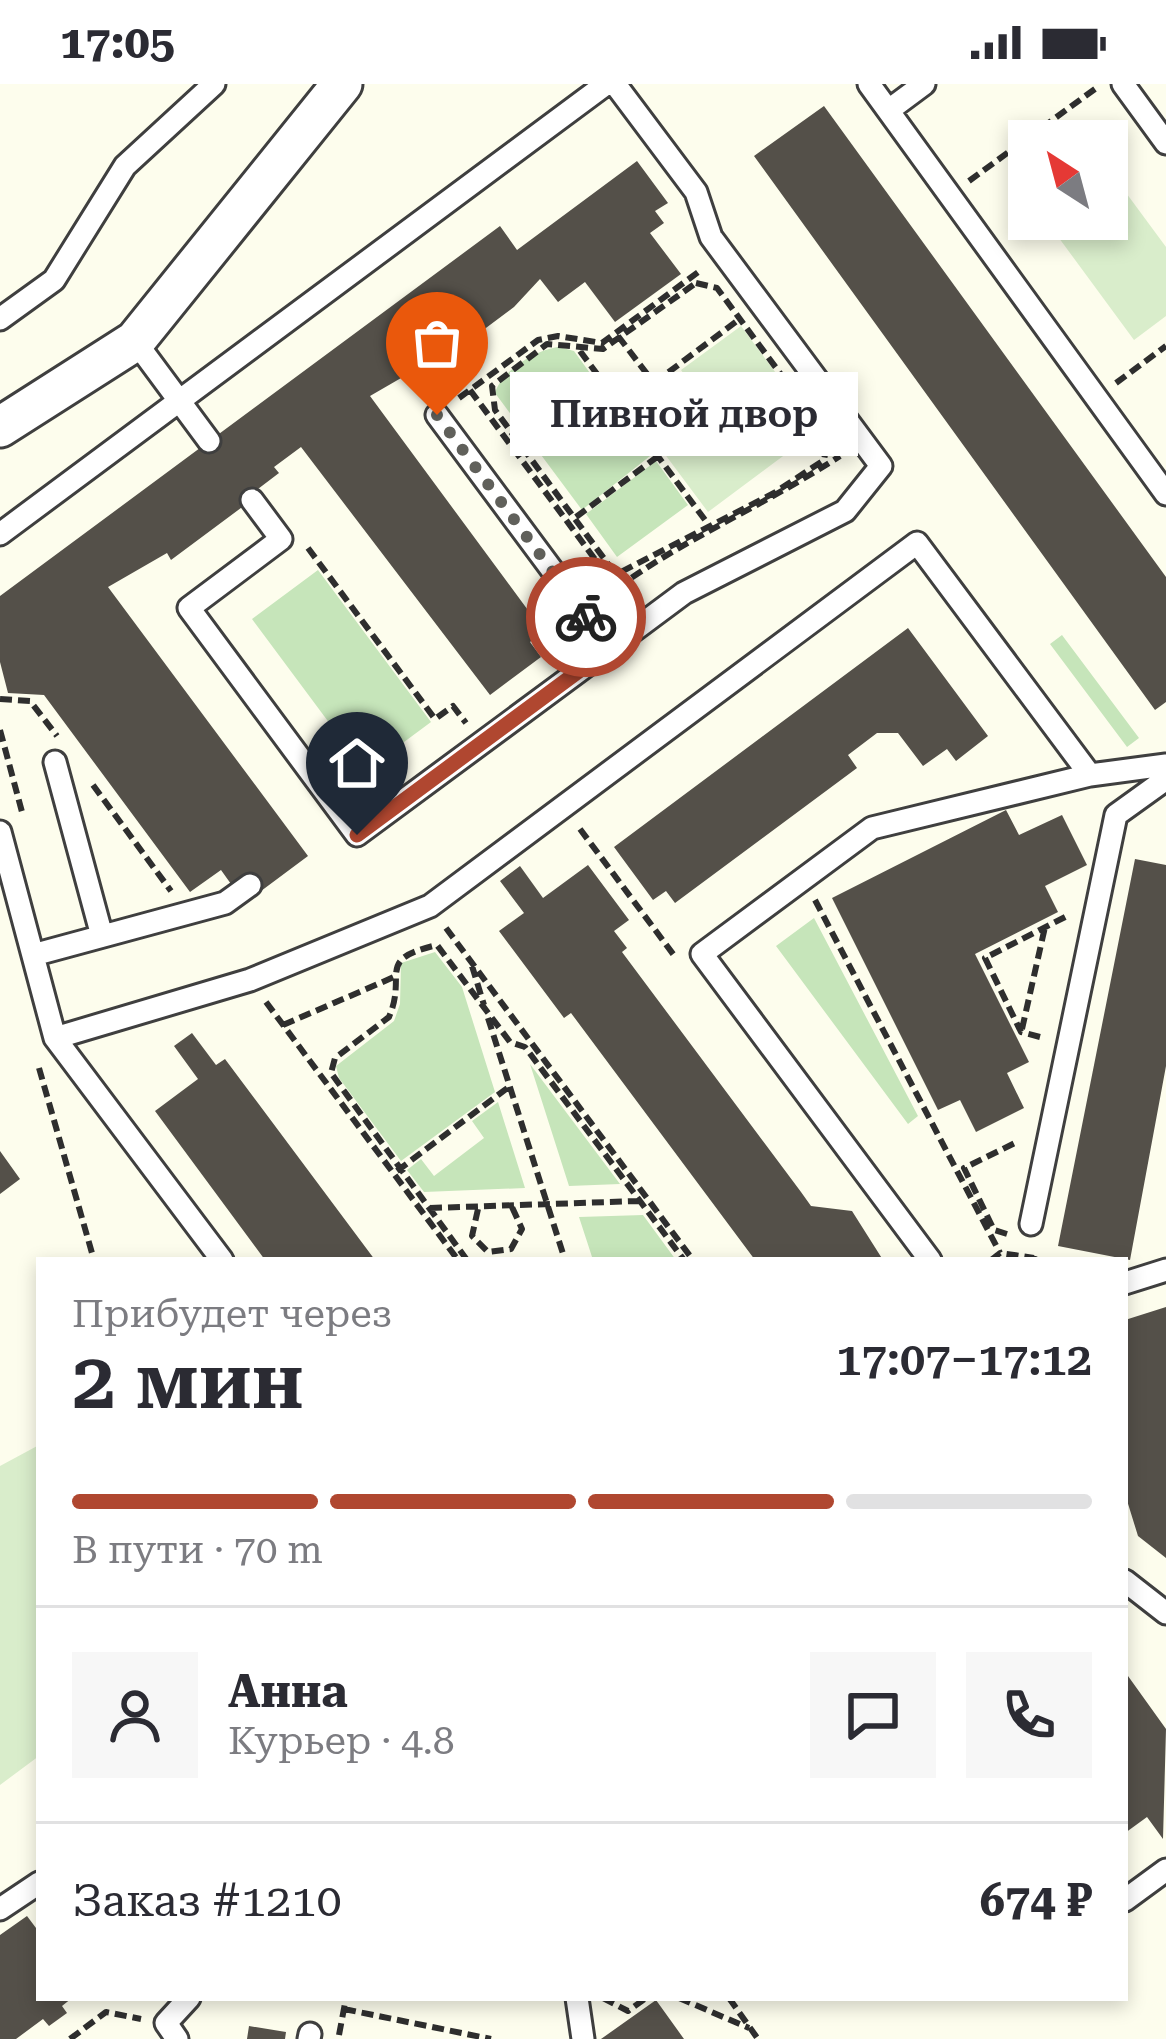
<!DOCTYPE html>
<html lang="ru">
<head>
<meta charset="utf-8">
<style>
  body { margin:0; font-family:"Roboto Serif",serif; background:#f7f7f7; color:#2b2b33; height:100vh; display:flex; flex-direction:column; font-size:45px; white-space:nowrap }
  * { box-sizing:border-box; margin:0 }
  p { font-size:39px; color:#7c7c81 }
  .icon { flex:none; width:66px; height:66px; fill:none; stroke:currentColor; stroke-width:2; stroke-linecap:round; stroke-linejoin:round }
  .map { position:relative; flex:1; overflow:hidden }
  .panel { position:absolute; left:36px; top:1173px; width:1092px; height:744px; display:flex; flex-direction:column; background:#fff; border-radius:0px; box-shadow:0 6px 18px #0003 }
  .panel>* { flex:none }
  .needle { width:78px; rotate:324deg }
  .fabs { position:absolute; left:1008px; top:36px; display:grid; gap:24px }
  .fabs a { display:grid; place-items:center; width:120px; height:120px; border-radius:0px; background:#fff; box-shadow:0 6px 18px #0003; font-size:60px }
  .pin { position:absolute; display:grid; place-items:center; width:102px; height:102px; color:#fff; margin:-123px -51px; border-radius:50% 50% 50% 0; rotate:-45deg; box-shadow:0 0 12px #0007 }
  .pin .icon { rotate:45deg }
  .courier { position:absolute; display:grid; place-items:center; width:120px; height:120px; margin:-60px; border:9px solid #b04730; border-radius:50%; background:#fff; color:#222; box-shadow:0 3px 15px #0007 }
  .bubble { position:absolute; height:84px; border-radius:0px; background:#fff; box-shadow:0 6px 18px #0003; font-size:39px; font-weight:600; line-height:84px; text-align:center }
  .headline em { font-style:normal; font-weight:600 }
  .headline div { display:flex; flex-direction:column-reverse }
  .headline { display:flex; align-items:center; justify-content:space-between; height:204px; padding:0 36px }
  h1 { font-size:78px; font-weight:600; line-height:90px }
  .bar { display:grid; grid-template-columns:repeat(4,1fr); gap:18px 12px; align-content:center; height:144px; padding:0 36px }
  .bar i { height:15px; border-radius:9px; background:#e1e1e2 }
  .bar .selected { background:#b04730 }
  .bar p { grid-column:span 4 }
  .line { display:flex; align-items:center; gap:30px; padding:0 36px; border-top:3px solid #e1e1e2 }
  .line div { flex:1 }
  .round { display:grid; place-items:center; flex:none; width:126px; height:126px; border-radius:0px; background:#f7f7f7 }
  .status { display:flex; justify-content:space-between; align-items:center; height:84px; padding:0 60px; background:#fff; direction:ltr }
  .status svg { height:33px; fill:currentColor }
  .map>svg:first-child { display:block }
  .green { fill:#c6e5ba }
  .pitch { fill:#d9edcb }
  .building { fill:#545049 }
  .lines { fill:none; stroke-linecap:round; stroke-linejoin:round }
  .service-casing { stroke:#3f3f3f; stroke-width:27 }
  .minor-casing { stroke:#3f3f3f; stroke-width:45 }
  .path { stroke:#2e2e2e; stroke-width:6; stroke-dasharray:12 6; stroke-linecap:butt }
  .service { stroke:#fff; stroke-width:21 }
  .minor { stroke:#fff; stroke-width:39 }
  .done { stroke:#60605b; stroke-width:12; stroke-dasharray:0 21.6 }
  .route { stroke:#b04730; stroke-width:15 }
</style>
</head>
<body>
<div class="status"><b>17:05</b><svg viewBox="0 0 49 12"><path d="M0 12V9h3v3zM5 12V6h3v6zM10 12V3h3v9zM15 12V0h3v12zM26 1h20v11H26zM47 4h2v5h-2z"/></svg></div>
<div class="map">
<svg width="1166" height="1955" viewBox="0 0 1166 1955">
  <rect width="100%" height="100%" fill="#fdfded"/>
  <!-- green -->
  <path class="green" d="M559 263 574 267 650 372 582 426 495 309C501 287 537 265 559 263Z
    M656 377 688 421 617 473 586 430Z
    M318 486 431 638 365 687 252 535Z
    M1062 551 1139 654 1127 663 1050 560Z
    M814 834 918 1032 908 1040 776 862Z
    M435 868 462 903 495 1008 401 1077 339 994 336 982 394 937 400 920 401 879Z
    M530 980 620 1100 569 1102Z
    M498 1018 525 1104 424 1108 407 1086 421 1075 434 1092 484 1054 472 1037Z
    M643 1131 676 1176H593L579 1133Z"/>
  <!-- pitch -->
  <path class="pitch" d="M1107 83 1166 163V232L1134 256 1045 135H1107Z
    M741 242 818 346 708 428 661 365 711 328 681 286Z
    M39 1361V1672L0 1701V1382Z"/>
  <!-- building -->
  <path class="building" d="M824 22 1166 493V618L1155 626 754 72Z
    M637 77 668 119 655 127 664 139 650 149 681 190 615 238 585 198 558 218 540 195 514 223 431 285 427 279 370 312 533 533 527 537 538 551 530 558 541 573 490 611 301 363 274 383 279 389 250 411 253 415 171 476 167 469 108 503 308 772 257 810 243 791 231 800 221 786 190 808 44 611 8 609 0 578V512L500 142 517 166Z
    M908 544 988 652 956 677 947 665 923 682 898 649H877L848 671 857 684 675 819 666 807 653 816 614 763Z
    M1006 726 1019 751 1062 731 1087 781 1045 802 1058 828 975 870 1029 978 1007 989 1024 1024 976 1048 960 1016 938 1026 832 814Z
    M1135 775 1166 781V982L1130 1176 1058 1162Z
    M588 781 629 836 614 847 627 864 622 868 801 1108 811 1122 852 1127 883 1176H755L571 929 564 934 499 847 524 829 500 797 520 782 543 814Z
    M192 949 216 981 225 975 375 1176H265L155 1027 198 995 174 962Z
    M0 1067 20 1095 0 1110Z
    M1166 1223V1474L1138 1452 1125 1410V1236Z
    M1128 1592 1166 1645 1163 1755 1147 1733 1125 1749Z
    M27 1832 39 1848V1914H72L62 1922 67 1929 49 1942 43 1935 16 1955H0V1851Z
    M656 1916 684 1955H601Z
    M249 1942 286 1948 285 1955H247Z"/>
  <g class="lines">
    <defs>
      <path id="service" d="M869 0 1166 410
        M1123 0 1166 59
        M889 26 924 0
        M0 235 54 196 125 82 214 0
        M135 257 209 357
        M252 416 281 455 189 524 357 751 610 564 437 331
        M0 450 606 0
        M610 564 684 509 845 427 881 382 711 153 696 108 615 0
        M55 678 102 852
        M0 748 55 954 222 1176
        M33 871 225 819 250 801
        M55 954 250 896 430 822 917 459 1090 691
        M1031 1140 1116 731 1166 695
        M930 1176 702 870 872 744 1090 691 1166 681
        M1125 1199 1166 1186
        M1125 1497 1166 1529
        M1125 1816 1166 1786
        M0 1825 39 1799
        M577 1914 583 1955
        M177 1955 166 1939 189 1914
        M309 1955 310 1950"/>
      <path id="minor" d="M0 343 135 257 342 0"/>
    </defs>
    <!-- service casing -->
    <use href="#service" class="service-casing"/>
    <!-- minor casing -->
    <use href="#minor" class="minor-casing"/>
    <!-- path -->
    <path class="path" d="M969 97 1099 2
      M696 199 717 204 828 354 824 376 774 409 621 488 611 484 495 326 492 302 547 260 603 265Z
      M618 252 654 299
      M580 267 708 440
      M654 299 737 237
      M1116 299 1166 262
      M470 306 628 520
      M459 314 538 256 558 252 602 259 701 186
      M628 332 681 292 705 325 652 365
      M576 433 657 373
      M308 464 435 635 453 622 466 639
      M617 504C687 453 767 420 840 372
      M0 615 30 617 57 652
      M0 646 22 728
      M93 701 171 807
      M580 745 676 874
      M815 816 1000 1169
      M446 844 693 1176
      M472 882 484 921
      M266 918 458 1176
      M488 934 565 1176
      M283 941 394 893
      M1022 945 1045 843
      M1040 953 1021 948 985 874 1069 831
      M39 984 94 1176
      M397 1087 510 1002
      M430 1124 639 1117
      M478 1125 472 1152 488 1168 511 1165 522 1145 512 1123
      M1007 1150 994 1146 964 1084 1019 1057
      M467 1176 331 989 335 974 389 933C408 889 374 876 437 861L510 958 525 963 684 1176
      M991 1176 1000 1169 1034 1174 1036 1166
      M603 1914 628 1927 646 1914
      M679 1914 749 1944
      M729 1914 758 1955
      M344 1925 491 1955
      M339 1951 346 1914
      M70 1955 106 1928 141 1935"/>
    <!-- service -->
    <use href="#service" class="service"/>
    <!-- minor -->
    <use href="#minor" class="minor"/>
  </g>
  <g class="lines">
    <!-- done -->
    <path class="done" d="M437 331 586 533"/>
    <!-- route -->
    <path class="route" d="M357 751 610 564 586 533"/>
  </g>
</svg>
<div class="fabs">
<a><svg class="needle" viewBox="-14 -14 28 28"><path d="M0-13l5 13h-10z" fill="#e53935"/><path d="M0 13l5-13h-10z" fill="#7c7c81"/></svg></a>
</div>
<div class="pin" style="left:437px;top:331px;background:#ea580c"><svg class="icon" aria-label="bag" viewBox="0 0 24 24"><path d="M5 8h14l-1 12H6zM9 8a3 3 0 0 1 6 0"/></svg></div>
<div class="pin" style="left:357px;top:751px;background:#1f2937"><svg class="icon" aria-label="home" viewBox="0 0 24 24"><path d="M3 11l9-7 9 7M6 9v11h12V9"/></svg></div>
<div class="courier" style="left:586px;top:533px"><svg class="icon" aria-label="bike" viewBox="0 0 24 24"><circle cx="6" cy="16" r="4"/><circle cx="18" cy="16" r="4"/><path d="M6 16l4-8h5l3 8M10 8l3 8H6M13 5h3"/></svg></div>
<div class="bubble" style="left:510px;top:288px;width:348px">Пивной двор</div>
<section class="panel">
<div class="headline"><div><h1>2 мин</h1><p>Прибудет через</p></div><em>17:07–17:12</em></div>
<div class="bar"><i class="selected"></i><i class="selected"></i><i class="selected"></i><i></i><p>В пути · 70 m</p></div>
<div class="line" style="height:216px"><a class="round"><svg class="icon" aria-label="person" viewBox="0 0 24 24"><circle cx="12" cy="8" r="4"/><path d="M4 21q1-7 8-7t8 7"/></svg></a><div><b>Анна</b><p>Курьер · 4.8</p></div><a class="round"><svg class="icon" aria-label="chat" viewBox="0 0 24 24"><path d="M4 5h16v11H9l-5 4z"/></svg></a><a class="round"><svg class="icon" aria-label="phone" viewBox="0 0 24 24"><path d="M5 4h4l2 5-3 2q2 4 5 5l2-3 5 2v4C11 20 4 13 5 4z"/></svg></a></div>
<div class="line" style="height:156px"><div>Заказ #1210</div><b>674 ₽</b></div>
</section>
</div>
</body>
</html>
